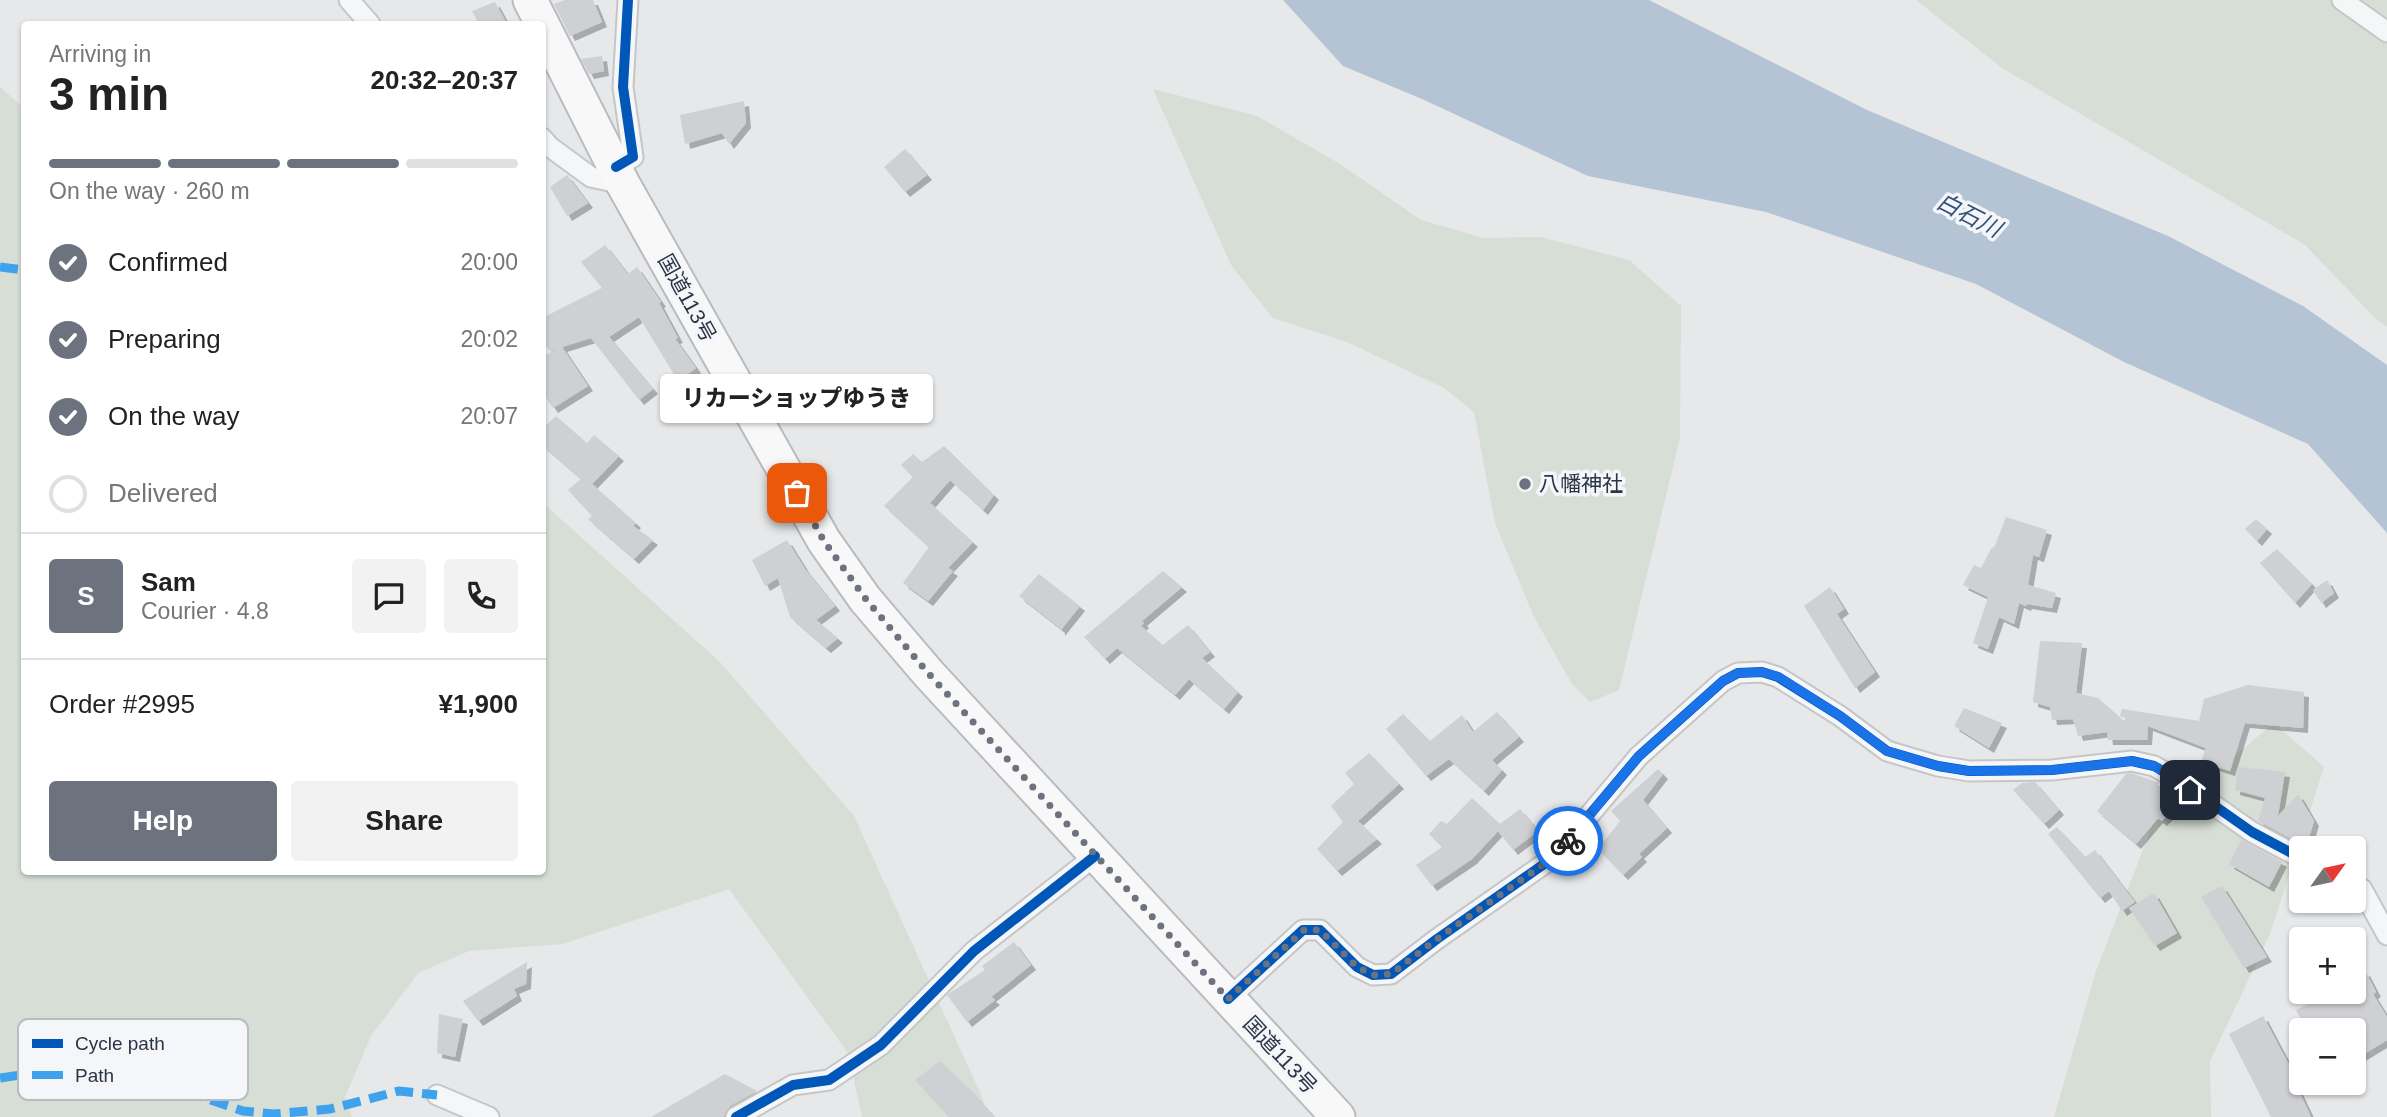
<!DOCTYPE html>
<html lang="en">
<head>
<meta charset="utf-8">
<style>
  body { margin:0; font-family:Helvetica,"Noto Sans JP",sans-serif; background:#f2f2f2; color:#222; height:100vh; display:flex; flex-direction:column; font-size:26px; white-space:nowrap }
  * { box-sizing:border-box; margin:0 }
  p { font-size:23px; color:#767676 }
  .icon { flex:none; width:38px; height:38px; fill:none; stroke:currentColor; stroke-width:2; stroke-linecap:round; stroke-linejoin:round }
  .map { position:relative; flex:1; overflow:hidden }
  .sheet { position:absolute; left:21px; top:21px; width:525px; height:854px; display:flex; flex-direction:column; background:#fff; border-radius:7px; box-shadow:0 2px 5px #0004 }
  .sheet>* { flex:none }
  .needle { width:46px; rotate:57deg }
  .controls { position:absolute; left:2289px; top:836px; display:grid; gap:14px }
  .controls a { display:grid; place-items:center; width:77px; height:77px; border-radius:7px; background:#fff; box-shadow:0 2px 5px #0004; font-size:35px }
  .pin { position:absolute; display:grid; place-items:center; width:60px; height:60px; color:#fff; margin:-30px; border-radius:14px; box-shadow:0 4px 10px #0006 }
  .courier { position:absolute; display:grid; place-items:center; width:70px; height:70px; margin:-35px; border:5px solid #1a73e8; border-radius:50%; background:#fff; color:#222; box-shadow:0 2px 9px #0007 }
  .bubble { position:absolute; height:49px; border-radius:7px; background:#fff; box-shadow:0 2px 5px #0004; font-size:23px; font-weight:800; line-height:49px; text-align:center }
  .head em { font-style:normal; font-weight:800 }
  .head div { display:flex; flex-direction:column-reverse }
  .head { display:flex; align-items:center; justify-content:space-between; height:119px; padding:0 28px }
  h1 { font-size:46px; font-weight:800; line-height:52px }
  .bar { display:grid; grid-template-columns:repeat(4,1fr); gap:10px 7px; align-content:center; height:84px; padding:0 28px }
  .bar i { height:9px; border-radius:5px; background:#e0e0e0 }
  .bar .selected { background:#6c737f }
  .bar p { grid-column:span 4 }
  .line { display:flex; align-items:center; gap:18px; padding:0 28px; border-top:2px solid #e0e0e0 }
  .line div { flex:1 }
  .round { display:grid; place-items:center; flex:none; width:74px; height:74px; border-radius:7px; background:#f2f2f2 }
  ol { padding:0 28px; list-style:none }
  li { display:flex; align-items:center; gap:21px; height:77px }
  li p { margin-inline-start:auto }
  li .icon { padding:7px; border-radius:50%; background:#6c737f; color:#fff; stroke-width:4 }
  li:last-child { color:#767676 }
  li i { width:38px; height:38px; border:4px solid #e0e0e0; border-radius:50% }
  .action { display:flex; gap:14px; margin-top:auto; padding:14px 28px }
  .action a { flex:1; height:80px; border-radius:7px; background:#6c737f; color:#fff; font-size:28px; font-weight:800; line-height:80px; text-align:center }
  .action a+a { background:#f2f2f2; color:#222 }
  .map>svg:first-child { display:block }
  .green { fill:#d6ded6 }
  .water { fill:#b4c4d5 }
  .building { fill:#ced0d3; filter:url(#shadow) }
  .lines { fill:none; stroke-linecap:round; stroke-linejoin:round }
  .street-casing { stroke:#c4c6c8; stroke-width:23 }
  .highway-casing { stroke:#b8bbbf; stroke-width:37 }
  .street { stroke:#f5f6f7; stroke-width:19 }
  .highway { stroke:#f8f8f8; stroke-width:33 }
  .quiet { stroke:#3ea3ec; stroke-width:9; stroke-dasharray:18 9; stroke-linecap:butt }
  .cycleway-casing { stroke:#f4f6f9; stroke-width:15 }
  .cycleway { stroke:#0057b8; stroke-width:10 }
  .done { stroke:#6c737f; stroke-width:7; stroke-dasharray:0 12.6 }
  .route { stroke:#1a73e8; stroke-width:9 }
  .poi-dot { fill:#6c737f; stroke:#f4f6f9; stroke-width:2.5 }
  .labels { text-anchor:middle; stroke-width:7; stroke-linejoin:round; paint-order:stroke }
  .street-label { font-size:21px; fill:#2b3445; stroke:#f4f6f9 }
  .poi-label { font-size:21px; fill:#2b3445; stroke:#f4f6f9; text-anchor:start }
  .water-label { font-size:23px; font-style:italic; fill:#34527a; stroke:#f4f6f9 }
  .key { fill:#f4f6f9; stroke:#b8bcc3; stroke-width:2 }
  .key-label { font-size:19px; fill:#2b3445 }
</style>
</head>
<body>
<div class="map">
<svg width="2387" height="1117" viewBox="0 0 2387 1117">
  <defs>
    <filter id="shadow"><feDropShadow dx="5" dy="5" stdDeviation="0" flood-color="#0004"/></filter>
  </defs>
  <rect width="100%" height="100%" fill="#e6e8ea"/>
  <!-- green -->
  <path class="green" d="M1916 0H2387V327L2375 318 2304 244 2002 68Z
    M0 87 24 108V872H542L543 503 720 662 854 816 982 1097 988 1117H862L848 1053 729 889 563 944 469 951 418 973 371 1036 345 1097 352 1117H0Z
    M1153 89 1257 116 1340 164 1421 220 1484 238 1541 237 1629 260 1681 306 1680 438 1619 690 1590 702 1572 684 1533 615 1495 523 1474 412 1444 388 1347 342 1273 318 1231 265Z
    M2274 723 2324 767 2270 934 2210 1061 2211 1117H2054L2096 971 2153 824Z"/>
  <!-- water -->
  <path class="water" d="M1283 0H1649L1867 110 2168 236 2303 306 2387 365V533L2308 444 2124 362 1976 284 1766 212 1588 176 1422 99 1343 66Z"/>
  <!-- building -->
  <path class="building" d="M565 0H593L602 22 570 36 554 4Z
    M495 2 507 24H479L472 11Z
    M602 56 604 71 589 74 581 59Z
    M744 101 746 123 729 144 722 133 685 144 680 115Z
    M905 149 927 175 905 192 884 167Z
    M567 175 588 203 567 216 550 187Z
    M605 245 628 274 637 267 661 302 659 303 678 338 675 339 696 368 678 381 639 317 609 337 653 389 639 400 591 338 562 347 588 386 553 408 542 392V357L557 349 550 351 542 341V318L602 288 581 262Z
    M556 416 587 443 594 435 619 456 592 484 636 523 633 526 653 540 634 559 588 519 592 516 568 490 581 479 542 445V429Z
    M944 446 994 495 983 510 950 480 930 503 973 542 948 568 953 571 928 601 903 583 929 547 884 506 913 477 901 465 913 454 922 462Z
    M2006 517 2047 530 2039 557 2033 555 2028 585 2056 593 2052 608 2027 604 2026 606 2019 603 2014 624 1999 617 1988 649 1973 643 1988 597 1963 585 1974 565 1981 568 1992 547 1994 548Z
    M2256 519 2267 529 2257 541 2245 529Z
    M787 540 805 569 835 606 816 620 838 638 826 648 790 617 778 578 765 586 752 560Z
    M2277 549 2312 584 2295 603 2260 563Z
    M1163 571 1182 587 1142 621 1144 623 1141 626 1163 645 1188 625 1210 652 1202 658 1238 692 1224 709 1189 679 1175 695 1117 648 1105 659 1084 637Z
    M1039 574 1080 606 1060 631V628L1019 596Z
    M2327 580 2334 593 2321 603 2313 590Z
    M1830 587 1844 609 1837 614 1875 672 1855 688 1804 606Z
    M2040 641 2082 643 2076 693 2098 698 2123 720 2128 719 2120 716 2122 709 2199 721 2204 699 2248 685 2304 692 2303 728 2245 723 2230 771 2201 762 2206 748 2148 726 2147 740H2108L2107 732 2078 736 2073 719 2052 720 2050 707 2033 702Z
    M1964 708 2002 723 1989 748 1954 726Z
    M1497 712 1519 737 1492 760 1502 770 1484 791 1449 759 1426 776 1386 729 1403 714 1430 741 1462 715 1473 732Z
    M1369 753 1399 784 1358 821 1377 839 1337 871 1317 849 1343 822 1331 806 1354 784 1345 773Z
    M2238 767 2285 772 2278 816 2298 794 2314 821 2306 847 2258 821 2265 798 2235 790Z
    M1658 769 1663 774 1643 800 1667 828 1639 854 1642 857 1623 875 1598 849 1620 821 1611 811Z
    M2131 773 2159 783 2157 785 2182 801 2162 821 2158 818 2136 844 2097 811 2126 774Z
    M2035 782 2059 810 2044 824 2013 790 2022 783Z
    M1472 798 1500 824 1520 809 1538 831 1513 850 1498 831 1472 859 1432 886 1416 865 1442 847 1429 834 1441 821 1447 824Z
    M2057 827 2085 857 2095 850 2135 902 2122 911 2109 891 2100 898 2048 834Z
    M2241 840 2282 862 2269 887 2229 864Z
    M2222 886 2267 957 2244 968 2201 897Z
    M2154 893 2177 933 2155 946 2129 908Z
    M1014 942 1031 965 991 997 995 1000 967 1022 947 995 985 970 982 966Z
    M527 962 526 984 514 989 517 996 478 1021 463 1001Z
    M2365 971 2376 992 2373 994 2387 1017V1040L2354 1060V1019L2333 1031H2307L2296 1010 2332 992H2354V977Z
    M439 1014 463 1019 455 1057 437 1053Z
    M2263 1016 2295 1076 2292 1077 2311 1117H2271L2229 1034Z
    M940 1061 968 1088 995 1117H949L915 1080Z
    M725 1074 757 1091 730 1106 723 1117H651Z"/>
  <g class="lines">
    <defs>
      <path id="street" d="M349 0 370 24
        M2342 0 2387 32
        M542 138 550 147 591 177 623 184
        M616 167 633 157 623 87 628 0
        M2354 884 2362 889 2387 935
        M1228 999 1303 930H1320L1357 967 1373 975 1391 974 1437 939 1554 857 1639 756 1723 681 1738 673 1762 672 1778 677 1840 716 1887 751 1938 766 1969 771 2052 770 2132 761 2154 766 2175 778 2252 832 2301 858
        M437 1095 489 1117
        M736 1117 793 1085 829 1080 881 1045 974 951 1095 856"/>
      <path id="highway" d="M530 0 623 184 824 541 865 599 928 673 1338 1117"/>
    </defs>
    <!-- street casing -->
    <use href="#street" class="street-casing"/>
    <!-- highway casing -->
    <use href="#highway" class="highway-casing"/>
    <!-- street -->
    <use href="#street" class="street"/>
    <!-- highway -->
    <use href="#highway" class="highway"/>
    <!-- quiet -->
    <path class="quiet" d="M0 267 24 270
      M0 1078 61 1069 128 1072 243 1111 274 1114 330 1109 399 1091 437 1095"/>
    <defs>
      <path id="cycleway" d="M616 167 633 157 623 87 628 0
        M1228 999 1303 930H1320L1357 967 1373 975 1391 974 1437 939 1554 857 1639 756 1723 681 1738 673 1762 672 1778 677 1840 716 1887 751 1938 766 1969 771 2052 770 2132 761 2154 766 2175 778 2252 832 2301 858
        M736 1117 793 1085 829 1080 881 1045 974 951 1095 856"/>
    </defs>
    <!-- cycleway casing -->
    <use href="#cycleway" class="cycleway-casing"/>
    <!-- cycleway -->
    <use href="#cycleway" class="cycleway"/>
  </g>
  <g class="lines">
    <!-- done -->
    <path class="done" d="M797 493 824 541 865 598 928 673 1228 999 1304 930H1320L1357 967 1373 975 1391 974 1437 939 1554 857 1568 841"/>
    <!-- route -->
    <path class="route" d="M1568 841 1639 756 1723 681 1738 673 1762 672 1779 677 1840 716 1887 751 1938 766 1969 771 2052 770 2132 761 2154 766 2190 790"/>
  </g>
  <!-- markers -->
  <circle class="poi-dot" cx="1525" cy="484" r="7"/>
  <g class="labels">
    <!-- street labels -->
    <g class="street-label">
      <text transform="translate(687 298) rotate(61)" y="7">国道113号</text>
      <text transform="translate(1280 1055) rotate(47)" y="7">国道113号</text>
    </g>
    <!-- poi labels -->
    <g class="poi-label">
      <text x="1539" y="491">八幡神社</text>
    </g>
    <!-- water labels -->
    <g class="water-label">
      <text transform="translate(1969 215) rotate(27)" y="8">白石川</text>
    </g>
  </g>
  <!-- legend -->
  <rect x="18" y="1019" width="230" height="81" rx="10" class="key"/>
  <rect x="32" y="1039" width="31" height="9" fill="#0057b8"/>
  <rect x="32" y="1071" width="31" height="8" fill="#3ea3ec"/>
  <g class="key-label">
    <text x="75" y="1050">Cycle path</text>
    <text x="75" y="1082">Path</text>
  </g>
</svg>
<div class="controls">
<a><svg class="needle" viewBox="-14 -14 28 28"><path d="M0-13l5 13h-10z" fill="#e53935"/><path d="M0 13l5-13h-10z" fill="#767676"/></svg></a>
<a>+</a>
<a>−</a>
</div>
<div class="pin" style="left:797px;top:493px;background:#ea580c"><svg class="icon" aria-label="bag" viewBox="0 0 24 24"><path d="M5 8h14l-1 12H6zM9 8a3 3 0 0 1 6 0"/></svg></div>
<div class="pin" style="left:2190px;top:790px;background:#1f2937"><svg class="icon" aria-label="home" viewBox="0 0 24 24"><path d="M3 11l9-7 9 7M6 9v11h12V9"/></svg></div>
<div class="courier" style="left:1568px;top:841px"><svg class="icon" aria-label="bike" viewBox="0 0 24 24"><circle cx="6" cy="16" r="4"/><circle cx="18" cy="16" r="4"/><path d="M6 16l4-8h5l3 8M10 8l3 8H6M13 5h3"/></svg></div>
<div class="bubble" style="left:660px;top:374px;width:273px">リカーショップゆうき</div>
<section class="sheet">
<div class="head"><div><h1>3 min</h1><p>Arriving in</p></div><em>20:32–20:37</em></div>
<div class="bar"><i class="selected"></i><i class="selected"></i><i class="selected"></i><i></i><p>On the way · 260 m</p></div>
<ol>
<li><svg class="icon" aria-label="check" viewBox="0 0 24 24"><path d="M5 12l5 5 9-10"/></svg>Confirmed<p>20:00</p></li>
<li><svg class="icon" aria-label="check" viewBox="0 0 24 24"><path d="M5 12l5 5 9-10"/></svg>Preparing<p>20:02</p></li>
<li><svg class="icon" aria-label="check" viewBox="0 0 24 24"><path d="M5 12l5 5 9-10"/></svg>On the way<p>20:07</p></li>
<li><i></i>Delivered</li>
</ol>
<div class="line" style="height:126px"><b class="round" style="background:#6c737f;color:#fff">S</b><div><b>Sam</b><p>Courier · 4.8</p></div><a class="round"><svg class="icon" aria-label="chat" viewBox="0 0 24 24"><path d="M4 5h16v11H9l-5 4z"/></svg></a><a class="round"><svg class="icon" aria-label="phone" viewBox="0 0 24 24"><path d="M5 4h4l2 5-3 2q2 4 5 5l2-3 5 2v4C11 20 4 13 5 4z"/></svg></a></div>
<div class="line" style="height:91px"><div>Order #2995</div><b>¥1,900</b></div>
<div class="action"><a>Help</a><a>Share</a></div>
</section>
</div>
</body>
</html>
